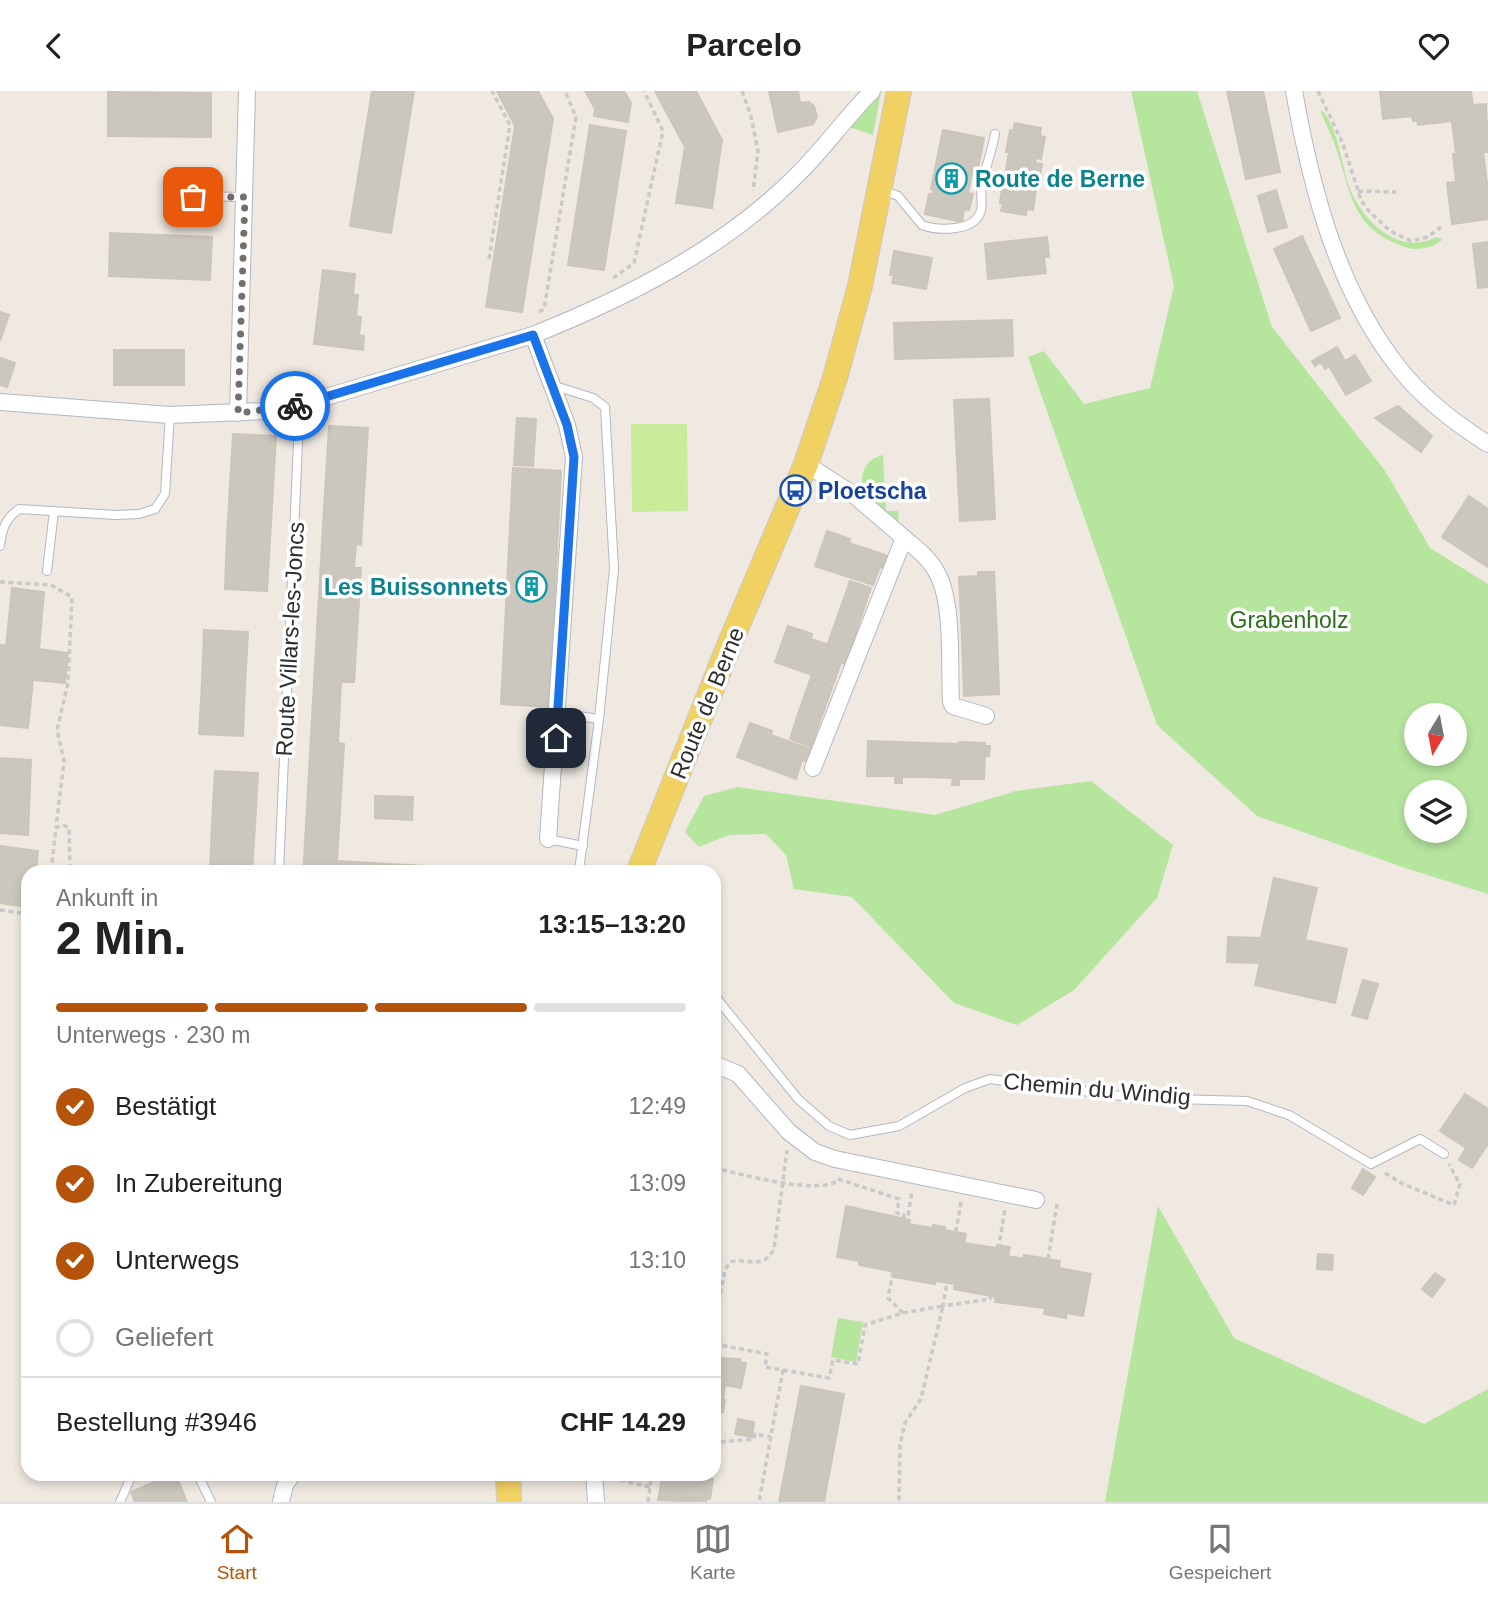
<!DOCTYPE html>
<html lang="de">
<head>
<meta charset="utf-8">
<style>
  body { margin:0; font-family:Arial,sans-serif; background:#f6f6f6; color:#222; height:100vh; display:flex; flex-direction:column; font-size:26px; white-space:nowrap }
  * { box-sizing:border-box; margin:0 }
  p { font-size:23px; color:#767676 }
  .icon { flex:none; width:38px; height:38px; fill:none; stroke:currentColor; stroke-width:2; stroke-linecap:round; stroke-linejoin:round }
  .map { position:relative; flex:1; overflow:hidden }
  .side { position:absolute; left:21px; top:774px; width:700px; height:616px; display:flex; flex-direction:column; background:#fff; border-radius:21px; box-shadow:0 4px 10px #0003 }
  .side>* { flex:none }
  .needle { width:46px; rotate:190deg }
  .buttons { position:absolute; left:1404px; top:612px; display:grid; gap:14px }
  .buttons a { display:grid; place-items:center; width:63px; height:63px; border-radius:50%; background:#fff; box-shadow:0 4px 10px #0003; font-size:35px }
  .pin { position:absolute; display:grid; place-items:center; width:60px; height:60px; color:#fff; margin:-30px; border-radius:14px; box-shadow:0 4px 10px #0006 }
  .courier { position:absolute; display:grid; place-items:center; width:70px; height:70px; margin:-35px; border:5px solid #1a73e8; border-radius:50%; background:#fff; color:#222; box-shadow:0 2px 9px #0007 }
  .overview em { font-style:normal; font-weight:700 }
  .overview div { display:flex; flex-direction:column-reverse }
  .overview { display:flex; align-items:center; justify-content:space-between; height:119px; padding:0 35px }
  h1 { font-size:46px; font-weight:700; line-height:52px }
  .bar { display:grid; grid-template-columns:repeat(4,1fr); gap:10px 7px; align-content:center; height:84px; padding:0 35px }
  .bar i { height:9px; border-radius:5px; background:#e0e0e0 }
  .bar .current { background:#b45309 }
  .bar p { grid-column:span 4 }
  .line { display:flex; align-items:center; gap:18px; padding:0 35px; border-top:2px solid #e0e0e0 }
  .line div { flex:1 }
  ol { padding:0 35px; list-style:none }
  li { display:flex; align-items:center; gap:21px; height:77px }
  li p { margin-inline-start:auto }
  li .icon { padding:7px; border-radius:50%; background:#b45309; color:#fff; stroke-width:4 }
  li:last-child { color:#767676 }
  li i { width:38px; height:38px; border:4px solid #e0e0e0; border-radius:50% }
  header { display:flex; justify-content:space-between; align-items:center; height:91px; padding:0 35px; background:#fff; font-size:32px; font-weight:700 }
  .dock { display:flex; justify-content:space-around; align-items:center; height:98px; border-top:2px solid #e0e0e0; background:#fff; font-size:19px; color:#767676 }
  .dock a { display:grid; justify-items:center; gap:4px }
  .dock .current { color:#b45309 }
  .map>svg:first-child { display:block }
  .green { fill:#b6e59e; fill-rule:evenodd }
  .pitch { fill:#c9ec9a }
  .building { fill:#cbc7bf; stroke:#cbc5ba; stroke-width:2 }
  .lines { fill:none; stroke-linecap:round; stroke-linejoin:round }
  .lane-casing { stroke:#b4b7c1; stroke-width:10 }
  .street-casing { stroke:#b4b7c1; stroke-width:18 }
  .primary-casing { stroke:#c9c9c9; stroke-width:26 }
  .path { stroke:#c9c9c9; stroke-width:3.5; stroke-dasharray:5 3.5; stroke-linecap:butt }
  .lane { stroke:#fff; stroke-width:8 }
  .street { stroke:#fff; stroke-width:16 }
  .primary { stroke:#f2d163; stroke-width:24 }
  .done { stroke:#726f6d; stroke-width:7; stroke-dasharray:0 12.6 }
  .route { stroke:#1a73e8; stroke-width:9 }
  .labels { text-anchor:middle; stroke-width:7; stroke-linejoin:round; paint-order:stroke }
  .culture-label { font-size:23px; font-weight:bold; fill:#0d838f; stroke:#fff; text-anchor:start }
  .transit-label { font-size:23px; font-weight:bold; fill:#164399; stroke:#fff; text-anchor:start }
  .park-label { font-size:23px; fill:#2c6e1b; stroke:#fff }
  .street-label { font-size:23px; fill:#2e2e2e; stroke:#fff }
</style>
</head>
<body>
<header><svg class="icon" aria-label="back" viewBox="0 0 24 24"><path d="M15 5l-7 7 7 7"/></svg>Parcelo<svg class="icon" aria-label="heart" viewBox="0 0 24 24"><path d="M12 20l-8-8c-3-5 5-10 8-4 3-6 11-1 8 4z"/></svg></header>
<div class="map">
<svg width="1488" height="1411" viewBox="0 0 1488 1411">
  <rect width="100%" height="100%" fill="#efe9e1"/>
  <!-- green -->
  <path class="green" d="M1131 0H1197L1272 236 1386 381 1430 457 1488 493V803L1408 778 1257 725 1157 634 1028 266 1044 260 1084 313 1150 297 1174 195ZM1416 625H1454V663H1416ZM1416 702H1454V740H1416Z
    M881 1 873 44 849 36Z
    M1321 18C1341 41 1340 74 1351 100 1365 133 1401 165 1436 146L1443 148C1435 156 1418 160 1408 157 1352 139 1352 105 1336 57 1332 45 1326 34 1321 22Z
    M883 364 886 420H898L899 432C892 424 879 422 872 413 856 396 859 369 883 364Z
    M1091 690 1173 754 1157 807 1074 899 1017 934 954 912 852 806 794 798 786 764 766 743 729 744 699 756 685 741 704 705 737 696 935 724 1016 700Z
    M1158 1115 1234 1247 1424 1333 1488 1298V1411H1105Z
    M838 1227 863 1231 856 1271 831 1266Z"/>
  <!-- pitch -->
  <path class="pitch" d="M631 333H687L688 420 632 421Z"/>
  <!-- building -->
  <path class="building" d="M372 0H414L391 142 350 135Z
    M497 0H538L553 28 522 221 486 216 515 35Z
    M585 0H624L631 12 628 31 594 25 595 18Z
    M655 0H696L722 49 712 117 676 112 685 56Z
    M769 0H798L800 12 809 11 814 15 817 26 813 33 778 41Z
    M1227 0H1263L1280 81 1246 88Z
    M1380 0H1471L1473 14 1486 13 1488 61H1483L1488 100V128L1452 133 1447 92 1456 91 1453 63H1456L1452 30 1418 34 1417 30H1413L1412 25 1383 28Z
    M108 1 211 2V46L108 45Z
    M1015 32 1041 37 1040 45 1045 46 1041 68 1036 67 1035 72 1042 73 1040 85 1033 83 1030 97 1036 98 1033 119 1027 118 1026 124 1001 120 1003 113 1000 112 1003 91 1007 92 1009 79H1006L1009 61H1006L1010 39 1013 40Z
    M590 34 626 40 604 179 568 174Z
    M943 39 984 47 978 78 973 77 968 102 973 103 969 119 964 118 962 131 925 123 929 103 932 104 933 98H931Z
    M1276 99 1287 136 1268 141 1258 105Z
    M110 142 212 146 210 189 109 185Z
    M1302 145 1321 186 1293 200 1274 158Z
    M1047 146 1049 166H1044L1046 182 988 188 985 153Z
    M1488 151V196L1478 197 1473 153Z
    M894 160 932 167 926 198 892 192 894 184H890Z
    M323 179 355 183 353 204H358L356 225 361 226 359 244 364 245 363 259 314 253Z
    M1321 186 1340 227 1311 240 1293 200Z
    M0 221 9 224 0 250Z
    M1012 229 1013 265 895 268 894 232Z
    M1337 256 1345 270 1355 264 1371 290 1346 304 1329 275 1325 278 1321 271 1315 275 1312 270Z
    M114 259H184V294H114Z
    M0 267 15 272 7 296 0 294Z
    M989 308 995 428 960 430 954 309Z
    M1398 315 1432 345 1421 361 1375 327Z
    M517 327 536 328 533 375 514 374Z
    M329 335 368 337 363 419 324 417Z
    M233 343 276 345 273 397 230 395Z
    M513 377 561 380 549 616 501 613Z
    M230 395 273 397 270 449 227 446Z
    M1469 405 1488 418V476L1442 446Z
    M324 417 363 419 361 454 356 453 354 477H361L354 591H341L338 652 344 653 337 770 304 768Z
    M827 440 850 448 849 452 888 465 884 477 880 476 873 494 815 475Z
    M227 446 270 449 267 500 225 498Z
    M978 481H994L997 546 962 548 959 486 978 485Z
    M850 490 871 497 850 559 828 552Z
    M12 497 44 501 39 558 68 562 65 592 33 589 28 637 0 634V554L6 555Z
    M788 535 812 543 811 548 849 561 845 573 841 571 834 592 775 571Z
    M204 539 248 541 245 594 202 591Z
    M997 546 999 603 964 605 962 548Z
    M811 586 833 594 820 630 798 623Z
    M202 591 245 594 243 645 199 643Z
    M798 623 820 630 811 656 790 648Z
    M750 632 772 640 771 644 810 658 806 670 802 669 796 688 737 666Z
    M868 650 926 652 925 686H902V692H895V685H867Z
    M959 651 985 652V655H990L989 665H985L984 688H959V694H952L953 687 925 686 926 652 959 653Z
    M0 667 31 669 28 744 0 742Z
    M215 680 258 682 255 734 212 732Z
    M375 705 413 706 412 729 375 727Z
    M212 732 255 734 252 780H210Z
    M0 755 38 760 36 780H28V816L0 812Z
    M304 768 337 770 513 780H303Z
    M1274 787 1317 797 1305 849 1347 858 1335 912 1255 894 1260 872 1227 871 1228 846 1261 847Z
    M1363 889 1378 893 1367 928 1352 924Z
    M1465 1003 1488 1018V1053L1472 1077 1459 1069 1466 1057 1440 1040Z
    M1363 1078 1375 1086 1363 1104 1352 1097Z
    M846 1115 910 1129 909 1133 933 1137V1134L945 1136V1139L966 1143 964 1152 996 1157 997 1154 1010 1156 1008 1165 1023 1168 1024 1164 1060 1170 1059 1177 1091 1183 1083 1225 1067 1222 1066 1227 1044 1223 1045 1217 995 1211 996 1206 954 1198 955 1193 936 1190 935 1193 894 1186 895 1181 859 1174V1170L837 1166Z
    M1318 1163 1333 1164 1332 1179 1317 1178Z
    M1435 1182 1445 1189 1432 1206 1422 1198Z
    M714 1264H716V1267L740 1268V1271L746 1272 741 1297 725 1294 723 1309H725L723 1321H720L718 1346 714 1345Z
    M801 1295 844 1303 824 1411H779Z
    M738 1328 754 1331 752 1346 735 1343Z
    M175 1382 187 1411H135L131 1401Z
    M663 1382H711L710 1388H713L710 1408 707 1407 706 1411 658 1409Z"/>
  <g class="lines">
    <defs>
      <path id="lane" d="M882 99 898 105 922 134C938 140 976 141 981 119 983 111 980 101 982 92 986 75 992 60 995 43
        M193 105 245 106
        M552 294 593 307 605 316 614 478 599 628 579 780
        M0 455C2 438 5 428 19 418L116 424 139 423 155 418 165 403 170 324
        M47 480 54 420
        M558 622 599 628
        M548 748 583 755
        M279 780 298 352 297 330 292 315
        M714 904 798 1008 829 1035 850 1044 899 1035 965 997 990 988 1137 1007 1247 1010 1289 1024 1371 1073 1420 1048 1444 1063
        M197 1382 211 1411
        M120 1411 131 1386 139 1382"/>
      <path id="street" d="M1294 0C1311 96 1337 199 1399 277 1423 308 1455 332 1488 353
        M533 244 567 334 574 366 548 748
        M0 311 170 324 265 320 313 310 533 244C628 206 725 157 797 84 824 58 846 26 872 0
        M238 322 247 0
        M806 373 854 404 904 447 813 677
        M904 447C916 457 930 468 937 482 954 512 949 575 951 611L953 615 986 625
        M714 973 738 983 789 1041 815 1061 835 1068 1036 1109
        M594 1382 596 1411
        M281 1411 285 1394 293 1382"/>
      <path id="primary" d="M639 780 730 552 806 373 835 287 860 195 899 0
        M508 1382 509 1411"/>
    </defs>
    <!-- lane casing -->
    <use href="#lane" class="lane-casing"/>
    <!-- street casing -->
    <use href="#street" class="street-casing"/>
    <!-- primary casing -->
    <use href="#primary" class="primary-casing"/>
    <!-- path -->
    <path class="path" d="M742 0 751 25 758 60 753 100
      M1318 0 1343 53 1361 109 1369 120 1390 140 1411 150 1428 146 1442 135
      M1358 100 1396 101
      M489 168 510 34 492 0
      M613 187 634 172 663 40 644 0
      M539 221 544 218 576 26 565 0
      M0 491 51 494 72 506 68 592 57 639 64 670 56 737
      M51 780 56 737 63 734 69 737 70 780
      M0 819 28 823
      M714 1077C742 1083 817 1105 839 1089
      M1385 1082 1403 1093 1454 1114 1460 1093 1449 1073
      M838 1088 899 1108 897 1122 904 1124
      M961 1111 943 1215 990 1208 1005 1118
      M1048 1168 1057 1113
      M903 1222 888 1207 904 1124 908 1125 912 1100
      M714 1236 725 1179 730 1171C749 1166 762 1180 774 1158L787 1059
      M714 1253 767 1263 765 1276 783 1279 759 1411
      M783 1279 829 1287 833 1269 858 1273 865 1234 903 1222 943 1215 921 1308 905 1332 900 1354 899 1411
      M714 1356 720 1351 754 1348 755 1343 771 1346
      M620 1389 650 1396
      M648 1411 652 1382"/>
    <!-- lane -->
    <use href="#lane" class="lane"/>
    <!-- street -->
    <use href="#street" class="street"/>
    <!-- primary -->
    <use href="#primary" class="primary"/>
  </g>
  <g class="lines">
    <!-- done -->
    <path class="done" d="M193 106H245L238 322 295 315"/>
    <!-- route -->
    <path class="route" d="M295 315 533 244 567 334 574 366 556 647"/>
  </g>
  <!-- icons -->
  <defs>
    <symbol id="building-ring" viewBox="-11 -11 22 22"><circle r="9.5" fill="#fff" stroke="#0f9aa8" stroke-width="1.5"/><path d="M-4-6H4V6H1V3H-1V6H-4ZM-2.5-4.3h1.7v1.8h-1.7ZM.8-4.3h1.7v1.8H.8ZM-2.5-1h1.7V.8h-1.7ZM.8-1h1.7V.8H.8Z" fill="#0f9aa8"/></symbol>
    <symbol id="bus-ring" viewBox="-11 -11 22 22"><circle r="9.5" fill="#fff" stroke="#1a4fb4" stroke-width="1.5"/><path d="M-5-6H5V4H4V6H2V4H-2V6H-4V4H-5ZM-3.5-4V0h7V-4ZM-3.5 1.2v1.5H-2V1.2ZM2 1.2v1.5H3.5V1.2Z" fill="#1a4fb4"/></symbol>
  </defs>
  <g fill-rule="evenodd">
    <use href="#building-ring" x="934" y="70" width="35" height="35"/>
    <use href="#bus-ring" x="778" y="382" width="35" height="35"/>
    <use href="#building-ring" x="514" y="478" width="35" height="35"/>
  </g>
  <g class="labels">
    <!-- culture labels -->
    <g class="culture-label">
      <text x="975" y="96">Route de Berne</text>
      <text x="508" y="504" text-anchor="end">Les Buissonnets</text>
    </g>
    <!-- transit labels -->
    <g class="transit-label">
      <text x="818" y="408">Ploetscha</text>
    </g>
    <!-- park labels -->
    <g class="park-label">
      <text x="1289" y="537">Grabenholz</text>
    </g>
    <!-- street labels -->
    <g class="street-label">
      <text transform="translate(290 548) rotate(-87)" y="8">Route Villars-les-Joncs</text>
      <text transform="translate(707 612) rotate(-68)" y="8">Route de Berne</text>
      <text transform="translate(1097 998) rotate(5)" y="8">Chemin du Windig</text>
    </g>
  </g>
</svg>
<div class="buttons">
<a><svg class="needle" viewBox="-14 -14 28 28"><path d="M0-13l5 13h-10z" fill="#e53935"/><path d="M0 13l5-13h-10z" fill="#767676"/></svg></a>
<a><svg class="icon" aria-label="layers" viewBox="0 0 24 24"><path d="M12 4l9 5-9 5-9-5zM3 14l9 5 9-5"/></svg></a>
</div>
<div class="pin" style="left:193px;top:106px;background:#ea580c"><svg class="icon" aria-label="bag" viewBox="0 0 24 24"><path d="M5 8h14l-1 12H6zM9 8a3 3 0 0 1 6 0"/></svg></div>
<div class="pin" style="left:556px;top:647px;background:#1f2937"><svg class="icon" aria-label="home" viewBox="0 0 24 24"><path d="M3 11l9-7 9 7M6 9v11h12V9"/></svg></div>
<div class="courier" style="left:295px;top:315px"><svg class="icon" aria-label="bike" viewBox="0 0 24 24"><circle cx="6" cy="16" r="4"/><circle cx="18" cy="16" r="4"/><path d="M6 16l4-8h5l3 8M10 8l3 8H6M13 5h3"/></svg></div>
<section class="side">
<div class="overview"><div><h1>2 Min.</h1><p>Ankunft in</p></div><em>13:15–13:20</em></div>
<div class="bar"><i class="current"></i><i class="current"></i><i class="current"></i><i></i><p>Unterwegs · 230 m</p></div>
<ol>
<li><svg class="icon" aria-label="check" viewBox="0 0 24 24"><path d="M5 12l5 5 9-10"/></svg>Bestätigt<p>12:49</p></li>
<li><svg class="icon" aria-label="check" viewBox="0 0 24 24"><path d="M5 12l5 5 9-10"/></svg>In Zubereitung<p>13:09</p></li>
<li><svg class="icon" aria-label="check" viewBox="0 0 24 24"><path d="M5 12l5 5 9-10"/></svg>Unterwegs<p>13:10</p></li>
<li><i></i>Geliefert</li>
</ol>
<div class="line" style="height:91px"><div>Bestellung #3946</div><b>CHF 14.29</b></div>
</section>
</div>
<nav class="dock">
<a class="current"><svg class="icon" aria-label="home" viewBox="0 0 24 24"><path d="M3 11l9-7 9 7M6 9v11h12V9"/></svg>Start</a>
<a><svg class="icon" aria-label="map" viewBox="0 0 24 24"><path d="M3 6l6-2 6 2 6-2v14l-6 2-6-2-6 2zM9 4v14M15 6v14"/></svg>Karte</a>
<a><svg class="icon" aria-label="saved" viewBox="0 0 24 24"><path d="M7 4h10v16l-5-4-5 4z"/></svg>Gespeichert</a>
</nav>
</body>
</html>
